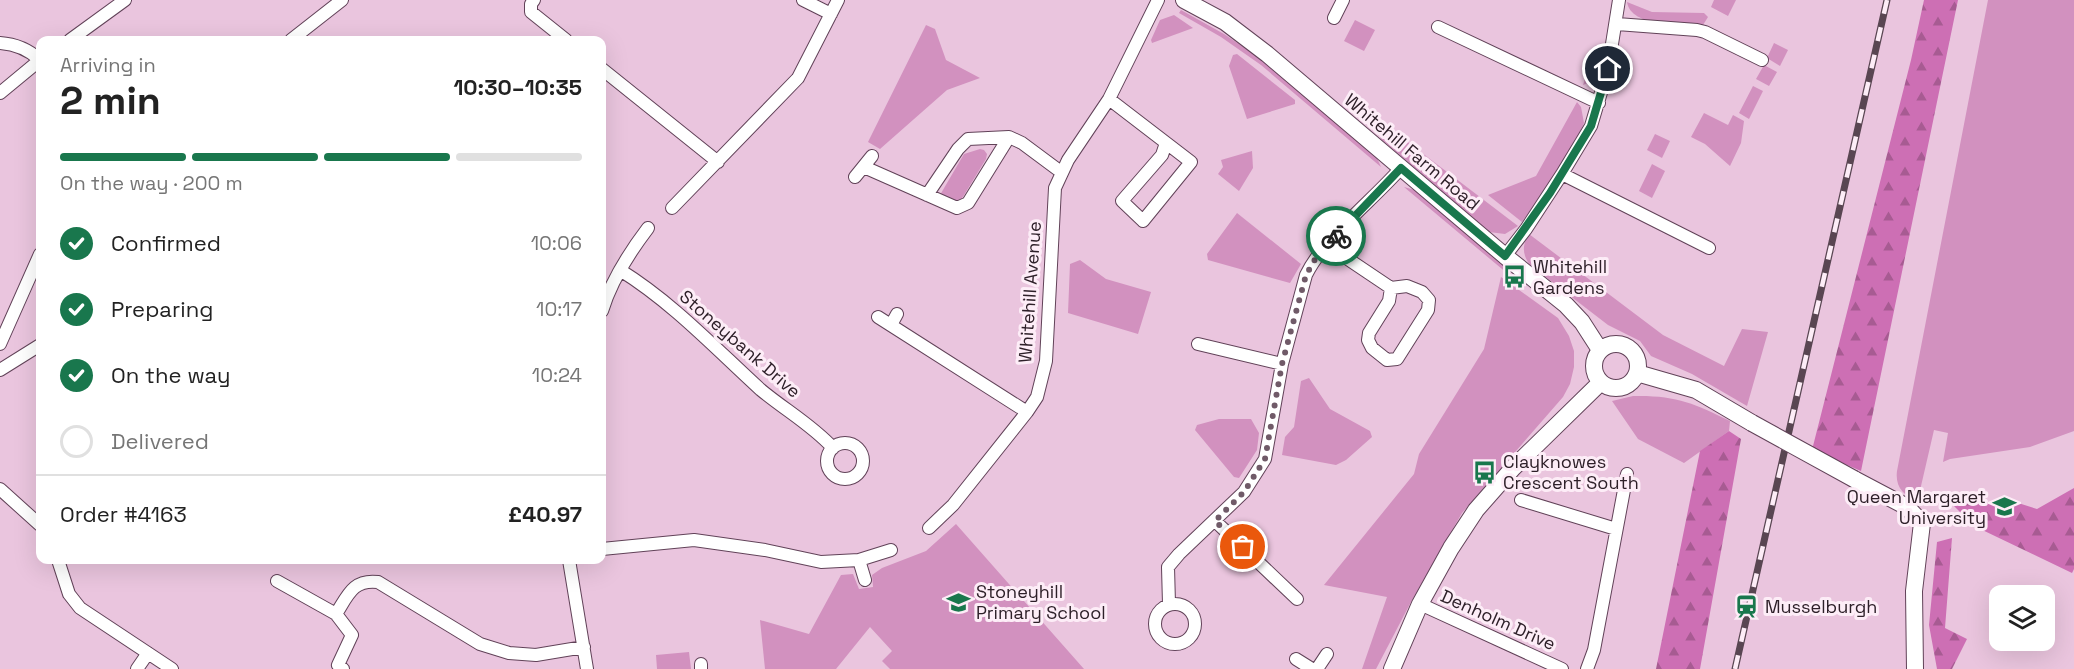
<!DOCTYPE html>
<html lang="en">
<head>
<meta charset="utf-8">
<style>
  body { margin:0; font-family:"Space Grotesk",sans-serif; background:#f2f2f2; color:#222; height:100vh; display:flex; flex-direction:column; font-size:22px; white-space:nowrap }
  * { box-sizing:border-box; margin:0 }
  p { font-size:20px; color:#767676 }
  .icon { flex:none; width:33px; height:33px; fill:none; stroke:currentColor; stroke-width:2; stroke-linecap:round; stroke-linejoin:round }
  .map { position:relative; flex:1; overflow:hidden }
  .panel { position:absolute; left:36px; top:36px; width:570px; height:528px; display:flex; flex-direction:column; background:#fff; border-radius:12px; box-shadow:0 6px 24px #0002 }
  .panel>* { flex:none }
  .fabs { position:absolute; left:1989px; top:585px; display:grid; gap:12px }
  .fabs a { display:grid; place-items:center; width:66px; height:66px; border-radius:12px; background:#fff; box-shadow:0 6px 24px #0002; font-size:30px }
  .pin { position:absolute; display:grid; place-items:center; width:51px; height:51px; color:#fff; margin:-26px; border:3px solid #fff; border-radius:50%; box-shadow:0 2px 6px #0007 }
  .courier { position:absolute; display:grid; place-items:center; width:60px; height:60px; margin:-30px; border:4px solid #19774d; border-radius:50%; background:#fff; color:#222; box-shadow:0 2px 8px #0007 }
  .head em { font-style:normal; font-weight:800 }
  .head div { display:flex; flex-direction:column-reverse }
  .head { display:flex; align-items:center; justify-content:space-between; height:102px; padding:0 24px }
  h1 { font-size:39px; font-weight:800; line-height:45px }
  .bar { display:grid; grid-template-columns:repeat(4,1fr); gap:9px 6px; align-content:center; height:72px; padding:0 24px }
  .bar i { height:8px; border-radius:4px; background:#e0e0e0 }
  .bar .on { background:#19774d }
  .bar p { grid-column:span 4 }
  .line { display:flex; align-items:center; gap:15px; padding:0 24px; border-top:2px solid #e0e0e0 }
  .line div { flex:1 }
  ol { padding:0 24px; list-style:none }
  li { display:flex; align-items:center; gap:18px; height:66px }
  li p { margin-inline-start:auto }
  li .icon { padding:6px; border-radius:50%; background:#19774d; color:#fff; stroke-width:4 }
  li:last-child { color:#767676 }
  li i { width:33px; height:33px; border:3px solid #e0e0e0; border-radius:50% }
  .map>svg:first-child { display:block }
  .green { fill:#d291bf }
  .forest { fill:url(#forest-firs) }
  .lines { fill:none; stroke-linecap:round; stroke-linejoin:round }
  .street-casing { stroke:#614258; stroke-width:14 }
  .secondary-casing { stroke:#614258; stroke-width:18 }
  .street { stroke:#fff; stroke-width:12 }
  .secondary { stroke:#fff; stroke-width:16 }
  .rail-casing { stroke:#594652; stroke-width:7 }
  .rail { stroke:#fdedf7; stroke-width:4.5; stroke-dasharray:14; stroke-linecap:butt }
  .secondary-bridge-casing { stroke:#614258; stroke-width:18; stroke-linecap:butt }
  .secondary-bridge { stroke:#fff; stroke-width:16 }
  .done { stroke:#705a68; stroke-width:6; stroke-dasharray:0 10.8 }
  .route { stroke:#19774d; stroke-width:8 }
  .labels { text-anchor:middle; stroke-width:6; stroke-linejoin:round; paint-order:stroke }
  .street-label { font-size:18px; fill:#2e2029; stroke:#fdedf7 }
  .poi-label { font-size:18px; fill:#2e2029; stroke:#fdedf7; text-anchor:start }
</style>
</head>
<body>
<div class="map">
<svg width="2074" height="669" viewBox="0 0 2074 669">
  <defs>
    <pattern id="forest-firs" width="22" height="20" patternUnits="userSpaceOnUse" patternTransform="scale(1.5)"><rect width="22" height="20" fill="#cd6fb4"/><path d="M5 1l3.5 6h-7zM16 11l3.5 6h-7z" fill="#a75b92"/></pattern>
  </defs>
  <rect width="100%" height="100%" fill="#eac5de"/>
  <!-- green -->
  <path class="green" d="M1714 0H1736L1728 16 1711 7Z
    M1988 0H2074V431L2030 447 1950 459 1943 462 1948 433 1934 430 1918 499C1903 497 1895 486 1897 471Z
    M1627 2 1652 12 1704 13 1708 17 1703 25C1683 24 1631 28 1627 2Z
    M1181 10 1224 34 1263 60 1377 158 1381 167 1261 65 1221 37 1179 13Z
    M1174 15 1193 28 1152 43 1151 40 1160 20Z
    M1355 20 1375 30 1364 51 1344 41Z
    M926 25 935 29 946 60 980 78 947 90 880 149 868 142Z
    M1774 43 1788 50 1780 66 1767 58Z
    M1596 45 1605 48C1602 65 1601 79 1583 85Z
    M1237 54 1295 100V104L1247 119 1229 66 1233 55Z
    M1764 65 1777 72 1769 86 1756 79Z
    M1753 86 1763 91 1749 119 1739 113Z
    M1577 102 1581 107 1584 123 1578 137 1554 176 1522 222 1488 195 1536 176Z
    M1704 113 1728 125 1733 115 1744 121 1741 143 1730 166 1705 144 1691 137Z
    M1388 127 1518 226 1505 234 1489 232 1380 138Z
    M1655 134 1670 141 1662 158 1647 150Z
    M980 149 984 150 987 154 986 159 961 200 958 204 940 195 964 154Z
    M1252 151 1253 168 1239 191 1218 174 1223 167 1221 160Z
    M1652 164 1665 171 1652 198 1639 191Z
    M1404 187 1415 190 1511 271 1508 274Z
    M1237 213 1301 264 1290 283 1208 260 1207 254Z
    M1529 234 1663 335 1724 366 1742 329 1768 332 1747 406 1692 374 1651 356 1640 341 1608 325 1530 265C1522 254 1522 245 1529 234Z
    M1080 260 1106 279 1151 292 1138 334 1068 313 1070 264Z
    M1501 277 1558 318 1569 336 1574 351V367L1570 384 1563 397 1462 513 1412 600 1376 669H1362L1387 597 1324 585 1414 474 1419 454 1484 349Z
    M1309 378 1330 409 1370 431 1372 437 1346 460 1336 465 1282 455 1285 437 1294 427 1301 381Z
    M1633 396C1675 395 1694 403 1730 421L1729 431 1684 463 1638 439 1612 401Z
    M1219 419H1251L1259 433 1257 450 1239 478 1234 477 1195 430 1197 425Z
    M956 524 1084 669H890L882 661 892 651 870 627 836 669H765L760 620 809 634 841 575 853 574 859 589 873 587 872 575 882 568 926 551Z
    M689 652 691 669H657L656 655Z"/>
  <!-- forest -->
  <path class="forest" d="M1924 0H1958L1861 471 1812 450 1911 60Z
    M1729 431 1741 439 1700 669H1656L1700 451Z
    M2074 488V569L2072 573 1974 526 1954 506 1963 502H2015L2037 509Z
    M1952 538 1945 628 1967 639 1952 669H1937L1929 625 1937 542Z"/>
  <g class="lines">
    <defs>
      <path id="street" d="M534 0 531 4V12L566 40
        M803 0 831 14
        M1334 18 1343 0
        M1617 24 1697 30 1705 32 1762 60
        M1438 27 1599 103
        M70 40 125 0
        M291 40 342 0
        M0 43C16 44 28 49 40 60
        M602 69 718 162
        M0 93 40 60
        M1109 99 1191 162 1143 221 1122 201 1162 155 1166 143
        M864 167 957 208 968 203 1009 137 1022 143 1061 172
        M1562 174 1709 248
        M855 177 872 156
        M927 195 958 149 968 139 1009 137
        M672 208 798 78 838 0
        M1327 245 1391 288 1407 286 1422 292 1429 300 1428 310 1397 359 1387 360 1372 348 1368 340 1369 333 1389 301 1391 288
        M1505 256 1526 229 1562 174 1591 126 1608 69 1619 0
        M620 270C673 303 715 348 761 390 785 410 812 425 833 448
        M602 311C611 281 629 253 648 228
        M878 317 1027 412
        M891 325 897 314
        M0 344 40 254
        M1198 344 1282 364
        M0 370 40 345
        M827 461a18 18 0 1 1 36 0a18 18 0 1 1-36 0Z
        M0 489 40 525
        M1521 500 1616 529
        M1215 521 1297 599
        M929 528 953 505 1027 412 1037 397 1046 361 1055 188 1068 160 1109 99 1158 0
        M602 549 694 540 765 550 821 562 859 560 891 550
        M58 560 69 594 80 608 172 669
        M569 560 587 669
        M859 560 865 580
        M277 581 336 614 352 635 338 665 343 669
        M1155 624a20 20 0 1 1 40 0a20 20 0 1 1-40 0Z
        M1169 604 1168 567 1179 554 1244 492 1265 459 1282 364 1306 275C1324 238 1373 200 1401 168
        M1420 604 1562 669
        M336 614C348 595 353 579 378 582L480 644 509 653 536 655 584 647
        M1296 659 1312 669
        M701 664V669
        M137 669 148 653
        M1317 669 1327 654
        M1587 669 1594 650 1627 474"/>
      <path id="secondary" d="M1184 0 1225 22 1267 54 1505 256 1566 305 1582 322 1600 350
        M1594 366a22 22 0 1 1 44 0a22 22 0 1 1-44 0Z
        M1637 373 1696 390 1752 423
        M1854 479 1907 507 1922 523 1914 591 1915 669
        M1392 669 1420 604 1451 548 1476 510 1513 468 1601 382"/>
    </defs>
    <!-- street casing -->
    <use href="#street" class="street-casing"/>
    <!-- secondary casing -->
    <use href="#secondary" class="secondary-casing"/>
    <!-- street -->
    <use href="#street" class="street"/>
    <!-- secondary -->
    <use href="#secondary" class="secondary"/>
    <defs>
      <path id="rail" d="M1735 669 1887 0"/>
    </defs>
    <!-- rail casing -->
    <use href="#rail" class="rail-casing"/>
    <!-- rail -->
    <use href="#rail" class="rail"/>
    <defs>
      <path id="secondary-bridge" d="M1752 423 1854 479"/>
    </defs>
    <!-- secondary-bridge casing -->
    <use href="#secondary-bridge" class="secondary-bridge-casing"/>
    <!-- secondary-bridge -->
    <use href="#secondary-bridge" class="secondary-bridge"/>
  </g>
  <g class="lines">
    <!-- done -->
    <path class="done" d="M1243 547 1215 521 1244 492 1265 459 1282 364 1306 275 1317 256 1336 236"/>
    <!-- route -->
    <path class="route" d="M1336 236 1401 168 1505 256 1550 193 1591 126 1608 69"/>
  </g>
  <!-- icons -->
  <defs>
    <symbol id="bus-bare" viewBox="-9 -9 18 18"><path d="M-5-6H5V4H4V6H2V4H-2V6H-4V4H-5ZM-3.5-4V0h7V-4ZM-3.5 1.2v1.5H-2V1.2ZM2 1.2v1.5H3.5V1.2Z" fill="#19774d" stroke="#fdedf7" stroke-width="2.5" paint-order="stroke"/></symbol>
    <symbol id="university-bare" viewBox="-9 -9 18 18"><path d="M0-5L7-2L0 1L-7-2ZM-4 1L0 2.5L4 1V4Q0 6-4 4Z" fill="#19774d" stroke="#fdedf7" stroke-width="2.5" paint-order="stroke"/></symbol>
    <symbol id="school-bare" viewBox="-9 -9 18 18"><path d="M0-5L7-2L0 1L-7-2ZM-4 1L0 2.5L4 1V4Q0 6-4 4Z" fill="#19774d" stroke="#fdedf7" stroke-width="2.5" paint-order="stroke"/></symbol>
    <symbol id="station-bare" viewBox="-9 -9 18 18"><path d="M-3-6H3Q5-6 5-4V2Q5 4 3 4L4.5 6H3L1.5 4h-3L-3 6H-4.5L-3 4Q-5 4-5 2V-4Q-5-6-3-6ZM-3.5-4v3h7v-3ZM-3.5 1v1.5H-2V1ZM2 1v1.5H3.5V1Z" fill="#19774d" stroke="#fdedf7" stroke-width="2.5" paint-order="stroke"/></symbol>
  </defs>
  <g fill-rule="evenodd">
    <use href="#bus-bare" x="1498" y="260" width="33" height="33"/>
    <use href="#bus-bare" x="1468" y="456" width="33" height="33"/>
    <use href="#university-bare" x="1988" y="490" width="33" height="33"/>
    <use href="#school-bare" x="942" y="586" width="33" height="33"/>
    <use href="#station-bare" x="1730" y="590" width="33" height="33"/>
  </g>
  <g class="labels">
    <!-- street labels -->
    <g class="street-label">
      <text transform="translate(1412 152) rotate(40)" y="6">Whitehill Farm Road</text>
      <text transform="translate(1030 292) rotate(-86)" y="6">Whitehill Avenue</text>
      <text transform="translate(740 344) rotate(41)" y="6">Stoneybank Drive</text>
      <text transform="translate(1498 620) rotate(24)" y="6">Denholm Drive</text>
    </g>
    <!-- poi labels -->
    <g class="poi-label">
      <text x="1533" y="273">Whitehill<tspan x="1533" dy="21">Gardens</tspan></text>
      <text x="1503" y="468">Clayknowes<tspan x="1503" dy="21">Crescent South</tspan></text>
      <text x="1986" y="503" text-anchor="end">Queen Margaret<tspan x="1986" dy="21">University</tspan></text>
      <text x="976" y="598">Stoneyhill<tspan x="976" dy="21">Primary School</tspan></text>
      <text x="1765" y="613">Musselburgh</text>
    </g>
  </g>
</svg>
<div class="fabs">
<a><svg class="icon" aria-label="layers" viewBox="0 0 24 24"><path d="M12 4l9 5-9 5-9-5zM3 14l9 5 9-5"/></svg></a>
</div>
<div class="pin" style="left:1243px;top:547px;background:#ea580c"><svg class="icon" aria-label="bag" viewBox="0 0 24 24"><path d="M5 8h14l-1 12H6zM9 8a3 3 0 0 1 6 0"/></svg></div>
<div class="pin" style="left:1608px;top:69px;background:#1f2937"><svg class="icon" aria-label="home" viewBox="0 0 24 24"><path d="M3 11l9-7 9 7M6 9v11h12V9"/></svg></div>
<div class="courier" style="left:1336px;top:236px"><svg class="icon" aria-label="bike" viewBox="0 0 24 24"><circle cx="6" cy="16" r="4"/><circle cx="18" cy="16" r="4"/><path d="M6 16l4-8h5l3 8M10 8l3 8H6M13 5h3"/></svg></div>
<section class="panel">
<div class="head"><div><h1>2 min</h1><p>Arriving in</p></div><em>10:30–10:35</em></div>
<div class="bar"><i class="on"></i><i class="on"></i><i class="on"></i><i></i><p>On the way · 200 m</p></div>
<ol>
<li><svg class="icon" aria-label="check" viewBox="0 0 24 24"><path d="M5 12l5 5 9-10"/></svg>Confirmed<p>10:06</p></li>
<li><svg class="icon" aria-label="check" viewBox="0 0 24 24"><path d="M5 12l5 5 9-10"/></svg>Preparing<p>10:17</p></li>
<li><svg class="icon" aria-label="check" viewBox="0 0 24 24"><path d="M5 12l5 5 9-10"/></svg>On the way<p>10:24</p></li>
<li><i></i>Delivered</li>
</ol>
<div class="line" style="height:78px"><div>Order #4163</div><b>£40.97</b></div>
</section>
</div>
</body>
</html>
